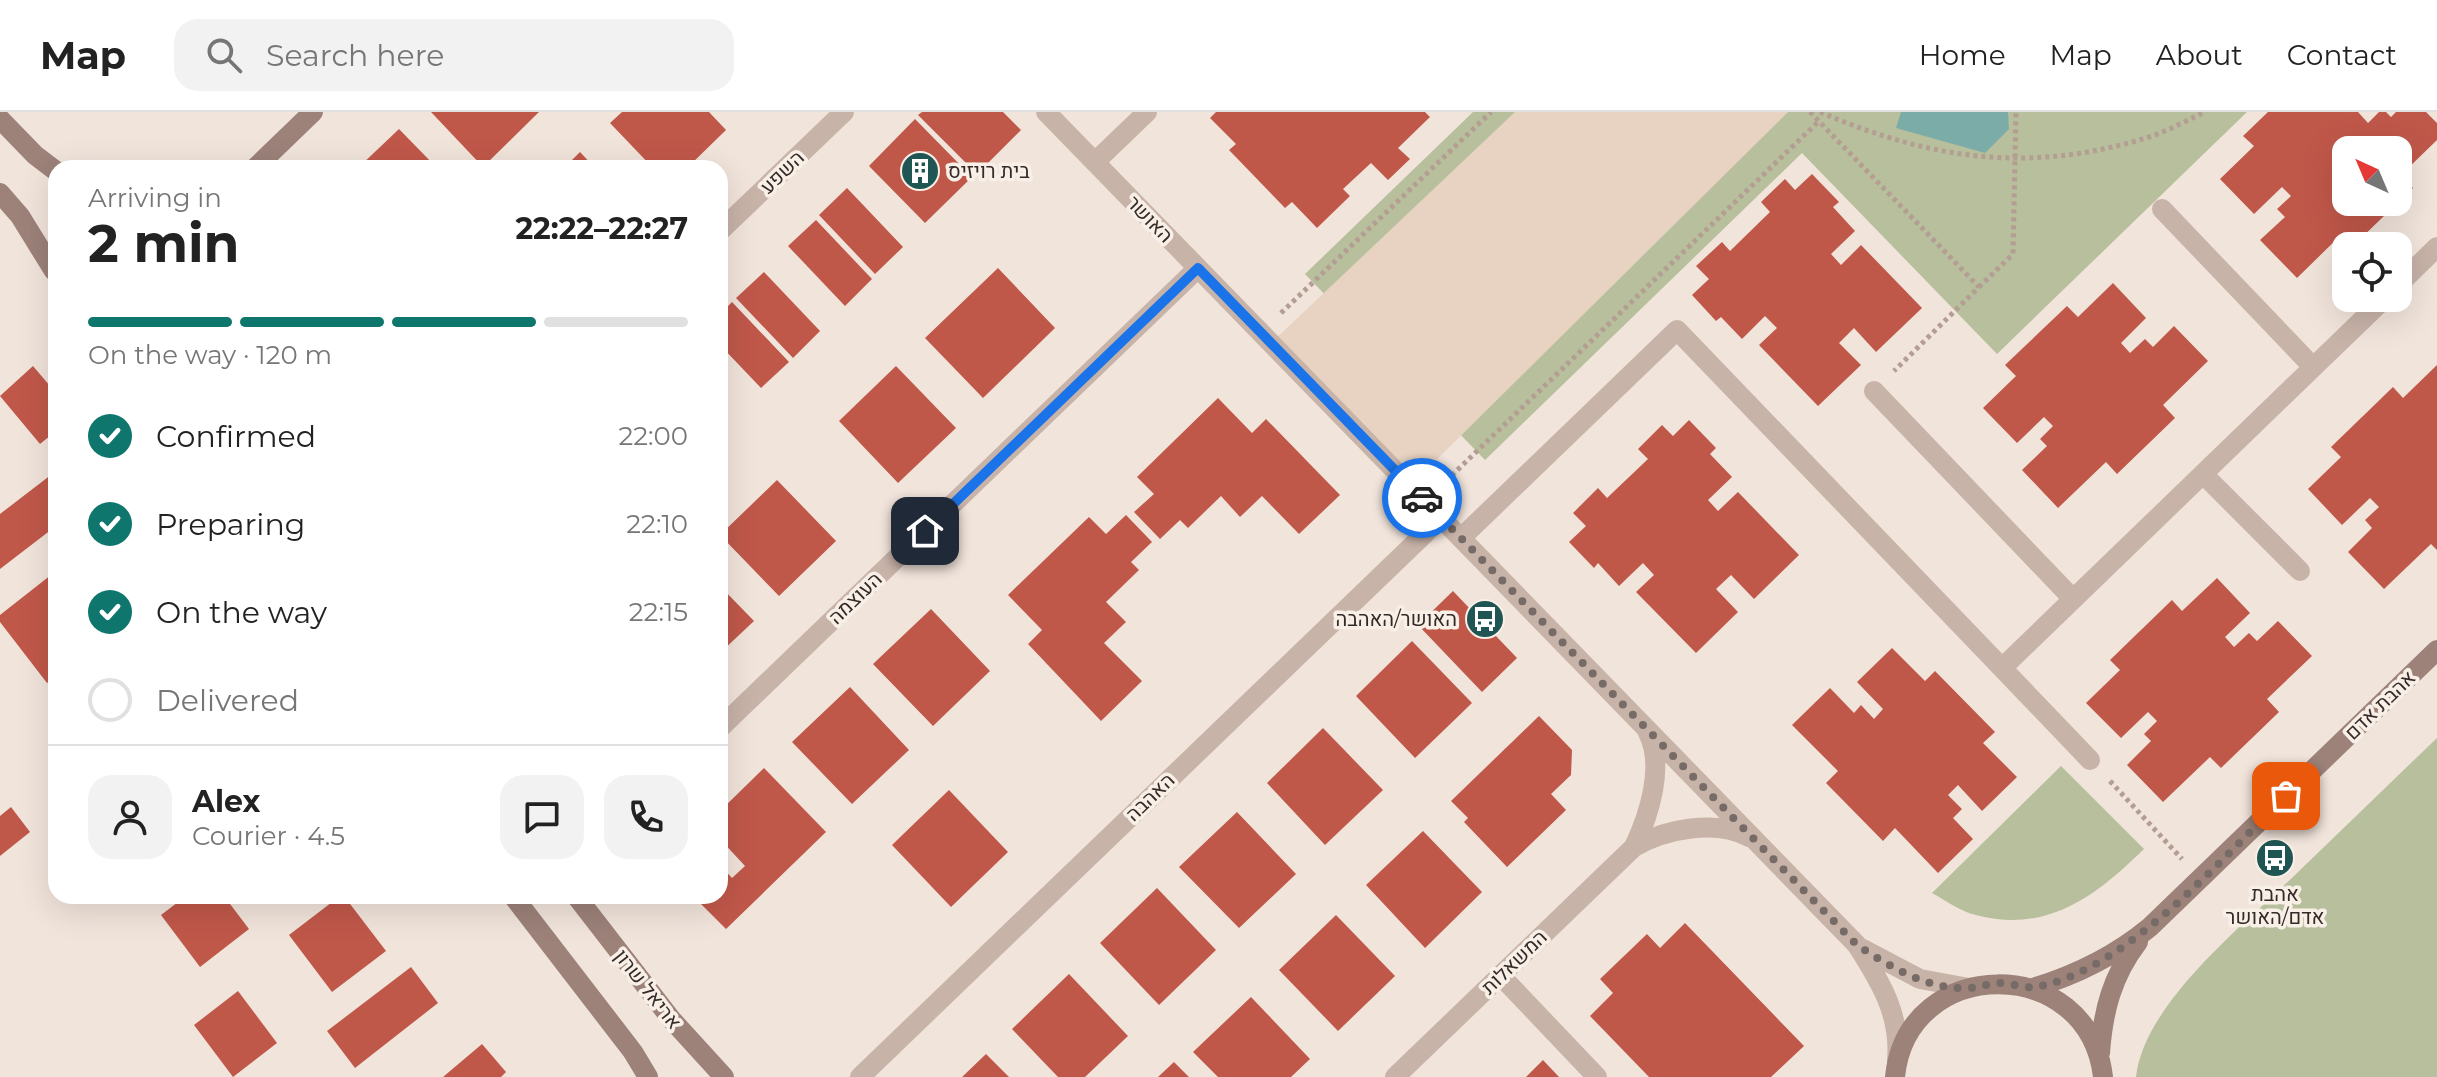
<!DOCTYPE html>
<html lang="en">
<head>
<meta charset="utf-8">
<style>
  body { margin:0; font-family:Montserrat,Heebo,sans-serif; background:#f2f2f2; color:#222; height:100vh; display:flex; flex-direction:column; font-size:30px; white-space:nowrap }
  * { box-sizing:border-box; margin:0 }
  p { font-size:26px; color:#767676 }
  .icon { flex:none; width:44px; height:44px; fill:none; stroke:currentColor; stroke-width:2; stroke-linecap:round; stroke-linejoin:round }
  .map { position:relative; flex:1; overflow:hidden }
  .sheet { position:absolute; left:48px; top:48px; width:680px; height:744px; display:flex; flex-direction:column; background:#fff; border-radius:24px; box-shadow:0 8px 32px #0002 }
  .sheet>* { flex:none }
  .needle { width:52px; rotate:316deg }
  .controls { position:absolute; left:2332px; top:24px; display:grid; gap:16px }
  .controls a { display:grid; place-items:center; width:80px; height:80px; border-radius:16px; background:#fff; box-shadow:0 8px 32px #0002; font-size:40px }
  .pin { position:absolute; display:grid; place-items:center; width:68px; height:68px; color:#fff; margin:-34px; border-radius:16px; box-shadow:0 4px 12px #0006 }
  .courier { position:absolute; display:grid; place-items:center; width:80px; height:80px; margin:-40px; border:6px solid #1a73e8; border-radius:50%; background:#fff; color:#222; box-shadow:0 2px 10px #0007 }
  .head em { font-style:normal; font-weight:700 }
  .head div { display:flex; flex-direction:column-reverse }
  .head { display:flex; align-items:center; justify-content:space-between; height:136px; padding:0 40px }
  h1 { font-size:52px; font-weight:700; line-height:60px }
  .bar { display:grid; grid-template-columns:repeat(4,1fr); gap:12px 8px; align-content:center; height:96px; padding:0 40px }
  .bar i { height:10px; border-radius:6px; background:#e0e0e0 }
  .bar .active { background:#0f766e }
  .bar p { grid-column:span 4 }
  .line { display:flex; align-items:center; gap:20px; padding:0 40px; border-top:2px solid #e0e0e0 }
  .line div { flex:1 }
  .round { display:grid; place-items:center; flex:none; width:84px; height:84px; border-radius:24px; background:#f2f2f2 }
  ol { padding:0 40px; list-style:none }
  li { display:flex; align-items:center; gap:24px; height:88px }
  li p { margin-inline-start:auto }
  li .icon { padding:8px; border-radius:50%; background:#0f766e; color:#fff; stroke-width:4 }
  li:last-child { color:#767676 }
  li i { width:44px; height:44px; border:4px solid #e0e0e0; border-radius:50% }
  header { display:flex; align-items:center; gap:48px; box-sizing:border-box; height:112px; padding:0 40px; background:#fff; border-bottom:2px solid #e0e0e0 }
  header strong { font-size:38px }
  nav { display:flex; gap:44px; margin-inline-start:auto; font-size:28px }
  .search { width:560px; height:72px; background:#f2f2f2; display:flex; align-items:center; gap:20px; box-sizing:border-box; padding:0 28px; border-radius:24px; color:#767676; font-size:30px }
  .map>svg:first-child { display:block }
  .green { fill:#b7bf9c }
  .plaza { fill:#e8d3c3 }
  .water { fill:#7caca8 }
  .building { fill:#c0584a; fill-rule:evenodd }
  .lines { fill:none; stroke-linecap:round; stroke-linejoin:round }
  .path { stroke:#b49d92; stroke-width:5; stroke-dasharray:4 4; stroke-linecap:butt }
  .lane { stroke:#c8b3a8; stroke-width:20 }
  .street { stroke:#c8b3a8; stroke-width:20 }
  .secondary { stroke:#9c8279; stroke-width:20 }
  .done { stroke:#776b67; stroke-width:8; stroke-dasharray:0 14.4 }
  .route { stroke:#1a73e8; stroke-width:10 }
  .labels { text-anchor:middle; stroke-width:7; stroke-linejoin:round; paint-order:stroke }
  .poi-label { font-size:20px; fill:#352a28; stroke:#f8efe7; text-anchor:start }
  .street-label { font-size:20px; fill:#352a28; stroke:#f8efe7 }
</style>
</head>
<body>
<header>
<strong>Map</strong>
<div class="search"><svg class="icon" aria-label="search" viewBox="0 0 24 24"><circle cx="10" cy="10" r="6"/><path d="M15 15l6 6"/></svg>Search here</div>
<nav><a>Home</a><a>Map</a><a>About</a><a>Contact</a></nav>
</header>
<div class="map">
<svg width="2437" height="965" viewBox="0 0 2437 965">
  <rect width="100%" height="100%" fill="#f1e4db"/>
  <!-- green -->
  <path class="green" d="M1473 0H2247L1997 242 1802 41 1485 348 1305 162Z
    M2437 626V965H2136C2144 891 2245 812 2296 762 2343 717 2390 671 2437 626Z
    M2061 654 2144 737C2096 784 2047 822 1976 803 1961 800 1945 788 1932 781Z"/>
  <!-- plaza -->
  <path class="plaza" d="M1515 0H1788L1410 374 1271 231Z"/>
  <!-- water -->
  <path class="water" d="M1901 0H2008L2009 17 1985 41 1896 16Z"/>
  <!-- building -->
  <path class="building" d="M431 0H539L483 55Z
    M622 0H709L726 18 687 56H653L610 11Z
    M922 0H1003L1021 18 977 62 918 3Z
    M1216 0H1425L1430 5 1398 36 1410 47 1388 68 1371 51 1343 77 1350 84 1317 116 1292 90 1285 96 1229 38 1236 32 1210 6Z
    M2268 0H2358L2368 11 2379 0H2386L2391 5 2396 0H2426L2437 11V28L2401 63 2413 76 2355 132 2344 120 2297 166 2260 128 2285 105 2277 97 2291 84 2282 75 2254 102 2220 67 2254 34 2243 24ZM2346 38H2398V90H2346Z
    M915 7 972 65 925 111 869 54Z
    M399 17 437 56H358Z
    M580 40 595 56H564Z
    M1812 62 1839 90 1833 95 1855 119 1831 142 1841 153 1861 133 1922 196 1876 240 1854 216 1839 231 1861 253 1818 294 1759 233 1777 216 1765 204 1742 227 1721 205 1716 209 1692 183 1709 167 1696 154 1722 130 1730 139 1770 100 1761 90 1785 67 1795 78Z
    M847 76 903 135 875 162 819 103Z
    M816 108 872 167 845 194 788 134Z
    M998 156 1055 216 983 286 925 226Z
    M764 160 820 219 793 246 736 186Z
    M2113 171 2146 206 2121 231 2130 241 2145 227 2153 235 2174 214 2208 249 2163 293 2175 306 2117 362 2106 350 2058 396 2022 358 2047 334 2040 327 2053 314 2044 305 2017 331 1983 296 2016 264 2005 253 2067 194 2078 205Z
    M732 190 789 250 761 276 720 233V202Z
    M2437 253V438L2431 432 2384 477 2348 440 2372 416 2365 408 2379 395 2370 386 2342 413 2308 377 2341 345 2331 335 2393 275 2403 286Z
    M33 254 56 281V319L40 332 0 284Z
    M896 254 956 316 898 371 839 309Z
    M1218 286 1252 321 1266 307 1340 383 1299 422 1262 384 1240 405 1221 384 1188 416 1180 408 1160 427 1134 400 1154 382 1137 365Z
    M1689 308 1716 336 1710 342 1732 365 1708 388 1718 399 1738 380 1799 443 1754 487 1731 463 1716 477 1738 500 1696 541 1636 480 1654 463 1643 451 1619 474 1598 451 1594 456 1569 430 1586 414 1573 401 1598 376 1607 386 1648 347 1638 337 1662 313 1673 324Z
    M56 359V414L0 457V402Z
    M777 368 836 429 779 484 720 423Z
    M1126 403 1152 430 1131 450 1139 458 1106 490 1126 510 1104 531 1142 569 1101 609 1028 532 1042 518 1008 483 1089 405 1106 422Z
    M56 459V564L47 571 0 510V503Z
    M2217 466 2250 501 2225 525 2234 535 2249 521 2257 529 2278 509 2312 544 2267 587 2279 600 2221 656 2210 645 2163 690 2127 653 2151 629 2144 622 2157 609 2148 600 2121 626 2086 591 2120 558 2110 548 2172 488 2182 499Z
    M720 474 754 509 720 541Z
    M1453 479 1517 546 1482 580 1418 513Z
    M931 497 990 559 933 614 873 552Z
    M1412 529 1472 591 1415 646 1356 584Z
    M1892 536 1925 569 1935 559 1995 620 1983 631 2017 665 1982 699 1958 673 1948 683 1962 697 1953 706 1973 727 1938 761 1895 716 1883 729 1826 671 1838 659 1792 613 1830 576 1854 601 1861 593 1874 607 1883 597 1857 570Z
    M850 575 909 638 852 692 792 630Z
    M1539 604 1572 638 1571 663 1551 682 1566 698 1507 755 1464 710 1468 706 1451 689Z
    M1323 616 1383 678 1325 733 1267 671Z
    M764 656 826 720 726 817 693 784H720V753L732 766 745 754 720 727 723 722 720 719V699Z
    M949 678 1008 740 951 795 892 733Z
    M11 695 30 720 0 744V704Z
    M1237 700 1296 762 1239 816 1179 755Z
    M1423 719 1482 780 1425 836 1366 773Z
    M1157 776 1216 838 1159 893 1100 831Z
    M186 784H224L249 817 200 855 161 803Z
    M340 784H344L386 839 332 880 289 823Z
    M1336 803 1395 864 1338 919 1279 858Z
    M1685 811 1804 934 1771 965H1649L1590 904 1613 881 1600 867 1647 822 1660 836Z
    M411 855 438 891 355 956 327 919Z
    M1069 862 1128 924 1085 965H1058L1012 917Z
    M238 879 277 931 233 965 194 913Z
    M1251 885 1310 947 1291 965H1218L1193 940Z
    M482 932 506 960 501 965H443Z
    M986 942 1009 965H962Z
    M1543 948 1559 965H1526Z
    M1174 950 1189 965H1158Z"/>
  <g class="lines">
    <!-- path -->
    <path class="path" d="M1810 0 1979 175 1894 259
      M1820 0C1932 48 2031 62 2149 25 2168 19 2187 8 2205 0
      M1979 175 2013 142 2016 0
      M1281 201 1491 0
      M1446 369 1819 9
      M2110 669 2182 747"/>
    <!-- lane -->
    <path class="lane" d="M1095 50 1147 0
      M2162 97 2313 255
      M2398 173 2437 135
      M1874 279 2073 487
      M2203 362 2300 459
      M1461 426 1677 218 2002 556
      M2090 648 2002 556 2385 186
      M1500 863 1597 965"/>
    <!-- street -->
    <path class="street" d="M1046 0 1857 833C1880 869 1901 903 1897 948
      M720 119 844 0
      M720 616 1198 156
      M1634 735C1649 703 1665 654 1648 621
      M1863 837 1920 867 1969 876
      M860 965 1441 406
      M1395 965 1634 735C1665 717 1716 707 1749 725"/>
    <!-- secondary -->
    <path class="secondary" d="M0 7 35 43 56 59
      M255 56 313 0
      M0 81 20 104 54 159
      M513 784 633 940 648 965
      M576 784 672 908 724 965
      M2033 876C2076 863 2115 844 2150 815L2437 538
      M2100 941C2103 899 2112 864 2138 830
      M1895 965C1907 842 2089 841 2103 965"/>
  </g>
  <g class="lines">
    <!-- done -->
    <path class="done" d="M1422 386 1857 833C1889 854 1929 879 1970 876 1980 875 1990 871 2000 871 2012 871 2025 877 2036 875 2126 859 2222 746 2286 684"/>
    <!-- route -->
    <path class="route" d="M925 419 1198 156 1422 386"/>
  </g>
  <!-- icons -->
  <defs>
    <symbol id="building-disc" viewBox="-11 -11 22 22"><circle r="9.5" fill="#1f5552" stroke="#f8efe7"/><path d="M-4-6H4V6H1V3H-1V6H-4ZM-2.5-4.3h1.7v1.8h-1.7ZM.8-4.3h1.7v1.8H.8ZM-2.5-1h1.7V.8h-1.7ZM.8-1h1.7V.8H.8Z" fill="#fff"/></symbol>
    <symbol id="bus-disc" viewBox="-11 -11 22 22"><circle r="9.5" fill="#1f5552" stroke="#f8efe7"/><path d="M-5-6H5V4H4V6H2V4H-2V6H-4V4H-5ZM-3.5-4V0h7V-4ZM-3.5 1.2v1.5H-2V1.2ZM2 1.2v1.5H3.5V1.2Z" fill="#fff"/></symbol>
  </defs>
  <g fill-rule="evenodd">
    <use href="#building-disc" x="898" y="37" width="44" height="44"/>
    <use href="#bus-disc" x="1463" y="485" width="44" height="44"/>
    <use href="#bus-disc" x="2253" y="724" width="44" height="44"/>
  </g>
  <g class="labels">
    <!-- poi labels -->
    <g class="poi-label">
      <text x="948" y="66">בית רויזיס</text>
      <text x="1457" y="514" text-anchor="end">האושר/האהבה</text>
      <text x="2275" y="789" text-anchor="middle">אהבת<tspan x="2275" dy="23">אדם/האושר</tspan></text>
    </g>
    <!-- street labels -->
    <g class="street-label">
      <text transform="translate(782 60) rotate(-44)" y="7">השפע</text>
      <text transform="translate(1150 107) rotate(46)" y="7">האושר</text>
      <text transform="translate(855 486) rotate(-44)" y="7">העוצמה</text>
      <text transform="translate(2380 593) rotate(-44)" y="7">אהבת אדם</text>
      <text transform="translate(1150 685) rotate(-44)" y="7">האהבה</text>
      <text transform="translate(1514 850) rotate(-44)" y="7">המשאלות</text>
      <text transform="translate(648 877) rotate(52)" y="7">אריאל שרון</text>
    </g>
  </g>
</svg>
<div class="controls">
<a><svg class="needle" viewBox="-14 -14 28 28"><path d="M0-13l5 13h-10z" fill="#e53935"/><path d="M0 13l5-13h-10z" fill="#767676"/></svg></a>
<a><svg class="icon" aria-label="locate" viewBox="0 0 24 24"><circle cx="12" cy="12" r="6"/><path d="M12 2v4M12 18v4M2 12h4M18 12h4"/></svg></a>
</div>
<div class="pin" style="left:2286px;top:684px;background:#ea580c"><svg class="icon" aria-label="bag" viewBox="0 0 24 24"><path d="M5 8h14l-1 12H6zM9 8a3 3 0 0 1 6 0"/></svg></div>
<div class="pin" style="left:925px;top:419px;background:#1f2937"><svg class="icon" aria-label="home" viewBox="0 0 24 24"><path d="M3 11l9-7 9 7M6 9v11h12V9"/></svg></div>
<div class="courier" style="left:1422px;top:386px"><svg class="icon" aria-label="car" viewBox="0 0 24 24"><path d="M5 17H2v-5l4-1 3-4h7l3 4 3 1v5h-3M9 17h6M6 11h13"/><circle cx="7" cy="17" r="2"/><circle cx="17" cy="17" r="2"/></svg></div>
<section class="sheet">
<div class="head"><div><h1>2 min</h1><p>Arriving in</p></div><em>22:22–22:27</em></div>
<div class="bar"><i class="active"></i><i class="active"></i><i class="active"></i><i></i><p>On the way · 120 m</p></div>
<ol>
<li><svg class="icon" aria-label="check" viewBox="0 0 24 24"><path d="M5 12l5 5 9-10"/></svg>Confirmed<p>22:00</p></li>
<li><svg class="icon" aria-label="check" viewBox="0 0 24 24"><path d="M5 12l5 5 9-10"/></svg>Preparing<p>22:10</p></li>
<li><svg class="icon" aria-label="check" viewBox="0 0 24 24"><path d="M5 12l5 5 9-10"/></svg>On the way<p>22:15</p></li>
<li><i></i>Delivered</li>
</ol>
<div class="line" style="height:144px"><a class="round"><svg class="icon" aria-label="person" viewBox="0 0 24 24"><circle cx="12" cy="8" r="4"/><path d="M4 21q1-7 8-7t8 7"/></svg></a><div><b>Alex</b><p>Courier · 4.5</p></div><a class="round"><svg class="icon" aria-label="chat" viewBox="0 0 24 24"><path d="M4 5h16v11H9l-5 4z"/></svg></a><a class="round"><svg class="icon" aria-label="phone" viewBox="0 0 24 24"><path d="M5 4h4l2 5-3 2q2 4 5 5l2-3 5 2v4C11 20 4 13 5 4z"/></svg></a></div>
</section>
</div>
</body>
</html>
